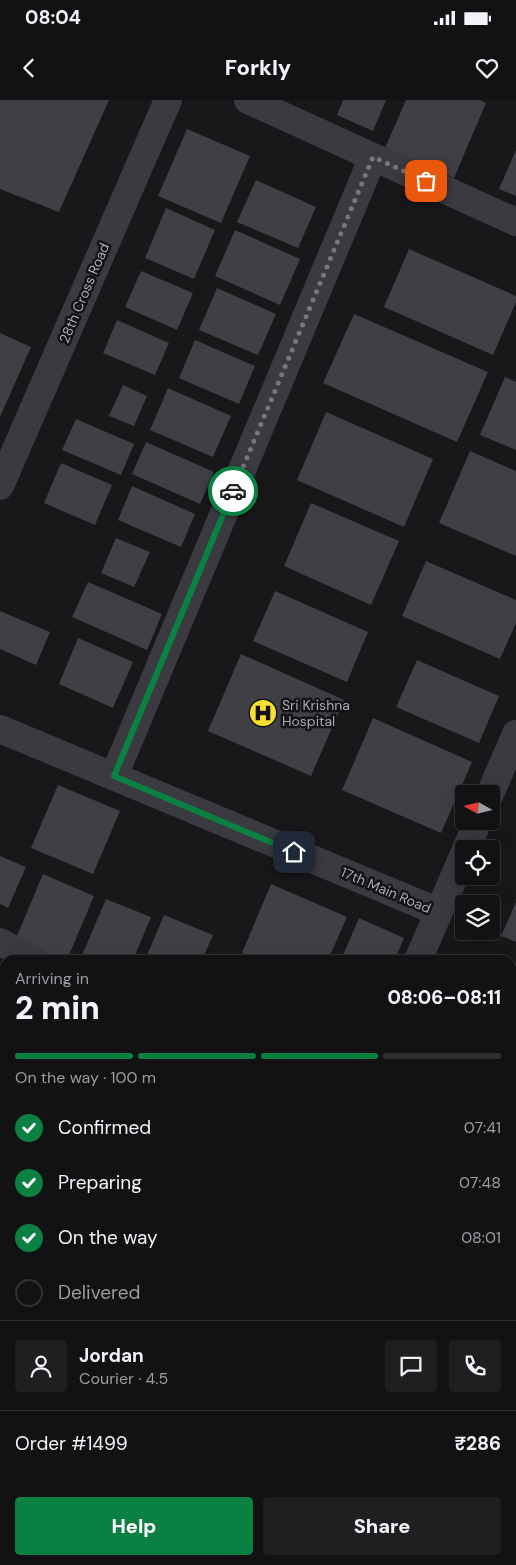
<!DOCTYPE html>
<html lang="en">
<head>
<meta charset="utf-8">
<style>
  body { margin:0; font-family:"DM Sans",sans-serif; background:#1f1f21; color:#f1f3f6; height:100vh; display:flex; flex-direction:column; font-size:19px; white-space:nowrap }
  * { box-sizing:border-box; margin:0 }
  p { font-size:16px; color:#9c9da0 }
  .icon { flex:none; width:28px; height:28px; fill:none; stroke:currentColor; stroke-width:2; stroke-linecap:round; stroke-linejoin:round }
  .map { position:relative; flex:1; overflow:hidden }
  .details { position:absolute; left:0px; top:855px; width:516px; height:610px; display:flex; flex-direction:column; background:#121113; border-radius:15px 15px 0 0; box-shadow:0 5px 20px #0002,0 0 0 1px #313133 }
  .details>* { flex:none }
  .needle { width:32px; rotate:278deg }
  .controls { position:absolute; left:455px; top:685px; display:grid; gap:10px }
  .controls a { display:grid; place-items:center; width:45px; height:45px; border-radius:5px; background:#121113; box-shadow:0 5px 20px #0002,0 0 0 1px #313133; font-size:25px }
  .pin { position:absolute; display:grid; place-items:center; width:42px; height:42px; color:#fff; margin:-21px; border-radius:10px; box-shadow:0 2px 8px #0006 }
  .courier { position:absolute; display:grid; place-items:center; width:50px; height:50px; margin:-25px; border:4px solid #0b8043; border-radius:50%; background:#fff; color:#222; box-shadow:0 1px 6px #0007 }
  .overview em { font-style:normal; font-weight:800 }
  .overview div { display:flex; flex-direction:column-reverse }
  .overview { display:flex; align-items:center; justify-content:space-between; height:85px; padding:0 15px }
  h1 { font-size:32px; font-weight:800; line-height:38px }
  .bar { display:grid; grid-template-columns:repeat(4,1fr); gap:8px 5px; align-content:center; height:60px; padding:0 15px }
  .bar i { height:6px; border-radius:4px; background:#313133 }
  .bar .current { background:#0b8043 }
  .bar p { grid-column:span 4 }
  .line { display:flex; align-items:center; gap:12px; padding:0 15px; border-top:1px solid #313133 }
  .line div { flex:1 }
  .round { display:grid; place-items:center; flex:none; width:52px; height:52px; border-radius:5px; background:#1f1f21 }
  ol { padding:0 15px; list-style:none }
  li { display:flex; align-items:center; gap:15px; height:55px }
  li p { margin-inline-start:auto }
  li .icon { padding:5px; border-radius:50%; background:#0b8043; color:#fff; stroke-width:4 }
  li:last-child { color:#9c9da0 }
  li i { width:28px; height:28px; border:2px solid #313133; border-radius:50% }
  .primary-button { display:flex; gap:10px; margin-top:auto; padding:10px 15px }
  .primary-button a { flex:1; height:58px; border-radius:5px; background:#0b8043; color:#fff; font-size:20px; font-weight:800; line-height:58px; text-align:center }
  .primary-button a+a { background:#1f1f21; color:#f1f3f6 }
  .status { display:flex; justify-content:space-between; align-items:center; height:35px; padding:0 25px; background:#121113; direction:ltr }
  .status svg { height:14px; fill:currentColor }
  header { display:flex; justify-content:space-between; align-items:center; height:65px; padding:0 15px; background:#121113; font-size:22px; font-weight:800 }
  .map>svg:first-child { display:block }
  .building { fill:#3f3f44 }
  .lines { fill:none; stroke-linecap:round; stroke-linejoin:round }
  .minor { stroke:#3a3a40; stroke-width:28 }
  .done { stroke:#767782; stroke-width:5; stroke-dasharray:0 9 }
  .route { stroke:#0b8043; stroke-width:6 }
  .labels { text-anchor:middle; stroke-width:5; stroke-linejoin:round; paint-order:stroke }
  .street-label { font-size:14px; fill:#a9abba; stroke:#131214 }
  .poi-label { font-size:14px; fill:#a9abba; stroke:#131214; text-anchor:start }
</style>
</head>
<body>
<div class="status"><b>08:04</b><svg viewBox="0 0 49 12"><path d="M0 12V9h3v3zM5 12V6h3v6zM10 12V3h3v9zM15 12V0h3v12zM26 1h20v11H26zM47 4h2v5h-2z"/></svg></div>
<header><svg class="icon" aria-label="back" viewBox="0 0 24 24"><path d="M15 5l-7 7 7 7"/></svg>Forkly<svg class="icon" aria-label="heart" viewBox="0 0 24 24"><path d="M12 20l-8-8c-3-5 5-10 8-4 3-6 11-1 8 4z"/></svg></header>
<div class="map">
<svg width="516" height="1465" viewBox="0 0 516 1465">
  <rect width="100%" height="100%" fill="#181719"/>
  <!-- building -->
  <path class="building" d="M0 0H109L59 112 0 89Z
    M343 0H386L373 31 337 15Z
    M406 0H480L486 3 454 78 385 48Z
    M187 29 250 56 221 123 158 96Z
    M516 50V96L499 89Z
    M256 80 316 107 298 148 237 122Z
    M166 108 215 130 194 179 145 158Z
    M235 130 300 159 280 205 215 176Z
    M409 149 516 196V202L493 255 384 207Z
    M141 171 193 193 177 230 125 207Z
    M217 188 276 214 258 255 199 230Z
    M354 214 488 272 457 342 323 283Z
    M117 220 169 243 155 275 103 253Z
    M0 233 31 247 0 317Z
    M195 240 255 266 239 304 179 278Z
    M505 277 516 282V350L480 335Z
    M123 285 147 296 134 326 109 316Z
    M168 288 231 316 213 357 150 330Z
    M326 312 433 359 404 427 297 380Z
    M76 319 134 344 121 375 62 350Z
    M146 342 214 372 200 404 132 374Z
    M470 351 516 371V456L439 423Z
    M61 363 112 385 95 425 44 403Z
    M132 386 195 414 181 447 118 420Z
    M311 403 399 441 371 505 284 466Z
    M116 438 150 452 134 487 101 473Z
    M426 461 516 500V523L500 559 402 516Z
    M88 482 162 514 147 550 72 517Z
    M275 491 368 532 347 582 253 541Z
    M0 511 50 532 36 565 0 549Z
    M78 538 133 562 113 608 59 584Z
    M241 554 344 600 311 676 208 631Z
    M417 560 499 596 479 643 396 607Z
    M373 618 472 662 441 733 342 690Z
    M58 685 120 711 93 774 31 748Z
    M0 756 26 767 8 808 0 804Z
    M43 774 94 796 67 860H55L14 843Z
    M271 784 347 817 328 860H257L242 853Z
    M106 799 151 817 133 860H80Z
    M516 802V842L501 836Z
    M164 815 213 835 202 860H145Z
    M359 818 404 838 395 860H341Z
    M516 876V925L511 923V887Z
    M511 933 516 935V989L511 987Z
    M511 1018 516 1020 515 1085 511 1083Z
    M516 1125V1170L511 1168V1136Z
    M511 1192 516 1194V1306L511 1304Z
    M0 1396 5 1398V1460H18L17 1465H0Z
    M29 1460H115L113 1465H27Z
    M235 1460H290L289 1465H233Z
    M297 1460H392L390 1465H295Z"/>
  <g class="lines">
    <!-- minor -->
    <path class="minor" d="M248 0 516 122
      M0 386 168 0
      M0 629 439 812
      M114 676 373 57
      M490 694 516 634
      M466 749 478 721
      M0 842 34 860
      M418 860 464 754
      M511 1383 516 1386"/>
  </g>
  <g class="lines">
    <!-- done -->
    <path class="done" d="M233 391 373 57 426 81"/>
    <!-- route -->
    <path class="route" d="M233 391 114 676 294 752"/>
  </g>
  <!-- icons -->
  <defs>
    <symbol id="hospital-disc" viewBox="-11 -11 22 22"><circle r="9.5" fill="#f8de31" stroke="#131214"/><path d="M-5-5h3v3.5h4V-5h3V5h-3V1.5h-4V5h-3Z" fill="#111"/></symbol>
  </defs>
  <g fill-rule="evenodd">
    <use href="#hospital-disc" x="247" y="597" width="32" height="32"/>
  </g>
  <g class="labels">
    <!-- street labels -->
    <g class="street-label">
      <text transform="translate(84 193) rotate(-67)" y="5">28th Cross Road</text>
      <text transform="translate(386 790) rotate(23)" y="5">17th Main Road</text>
    </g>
    <!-- poi labels -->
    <g class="poi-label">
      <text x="282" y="610">Sri Krishna<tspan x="282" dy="16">Hospital</tspan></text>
    </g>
  </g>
</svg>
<div class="controls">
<a><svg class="needle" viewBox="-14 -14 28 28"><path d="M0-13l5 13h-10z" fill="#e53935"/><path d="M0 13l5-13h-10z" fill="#9c9da0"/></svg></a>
<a><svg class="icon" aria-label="locate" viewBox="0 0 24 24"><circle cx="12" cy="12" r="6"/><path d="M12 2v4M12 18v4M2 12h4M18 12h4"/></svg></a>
<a><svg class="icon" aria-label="layers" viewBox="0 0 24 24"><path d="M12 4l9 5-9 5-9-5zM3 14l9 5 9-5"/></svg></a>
</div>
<div class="pin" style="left:426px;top:81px;background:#ea580c"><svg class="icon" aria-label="bag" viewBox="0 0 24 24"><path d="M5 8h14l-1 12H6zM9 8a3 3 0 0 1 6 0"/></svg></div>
<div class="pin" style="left:294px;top:752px;background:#1f2937"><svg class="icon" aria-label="home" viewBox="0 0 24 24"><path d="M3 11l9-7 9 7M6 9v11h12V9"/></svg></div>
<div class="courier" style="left:233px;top:391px"><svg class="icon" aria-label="car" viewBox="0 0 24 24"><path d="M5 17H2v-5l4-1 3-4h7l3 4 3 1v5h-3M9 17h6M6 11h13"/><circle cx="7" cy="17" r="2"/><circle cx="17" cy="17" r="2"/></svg></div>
<section class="details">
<div class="overview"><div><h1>2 min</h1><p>Arriving in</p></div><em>08:06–08:11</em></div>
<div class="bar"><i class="current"></i><i class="current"></i><i class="current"></i><i></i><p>On the way · 100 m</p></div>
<ol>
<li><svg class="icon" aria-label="check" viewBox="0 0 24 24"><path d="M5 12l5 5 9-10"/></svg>Confirmed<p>07:41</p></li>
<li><svg class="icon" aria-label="check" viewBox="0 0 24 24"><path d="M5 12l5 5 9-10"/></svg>Preparing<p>07:48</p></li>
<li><svg class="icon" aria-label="check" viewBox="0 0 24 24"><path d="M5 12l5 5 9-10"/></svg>On the way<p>08:01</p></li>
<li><i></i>Delivered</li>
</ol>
<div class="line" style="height:90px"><a class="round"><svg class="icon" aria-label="person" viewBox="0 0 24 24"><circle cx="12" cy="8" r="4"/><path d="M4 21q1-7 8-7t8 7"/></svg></a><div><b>Jordan</b><p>Courier · 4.5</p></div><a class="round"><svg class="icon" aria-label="chat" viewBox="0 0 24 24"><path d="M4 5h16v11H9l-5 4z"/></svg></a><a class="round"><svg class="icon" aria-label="phone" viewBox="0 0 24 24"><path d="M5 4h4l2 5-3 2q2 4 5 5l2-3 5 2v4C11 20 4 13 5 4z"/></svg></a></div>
<div class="line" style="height:65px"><div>Order #1499</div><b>₹286</b></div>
<div class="primary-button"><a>Help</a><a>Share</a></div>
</section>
</div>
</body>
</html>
